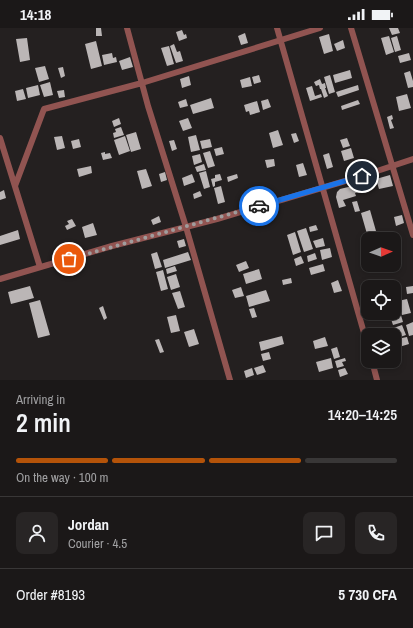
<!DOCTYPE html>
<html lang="en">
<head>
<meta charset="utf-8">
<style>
  body { margin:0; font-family:"Archivo Narrow",sans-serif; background:#282525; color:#f1f3f6; height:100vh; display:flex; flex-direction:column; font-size:15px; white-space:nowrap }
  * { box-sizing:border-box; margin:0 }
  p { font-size:13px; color:#a0a0a2 }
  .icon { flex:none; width:22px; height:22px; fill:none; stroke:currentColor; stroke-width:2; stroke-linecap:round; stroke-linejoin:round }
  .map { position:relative; height:352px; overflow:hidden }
  .drawer { display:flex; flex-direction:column; background:#1b1818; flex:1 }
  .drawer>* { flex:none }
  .needle { width:26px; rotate:88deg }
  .tools { position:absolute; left:361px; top:204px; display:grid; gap:8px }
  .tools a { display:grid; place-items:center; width:40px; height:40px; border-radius:8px; background:#1b1818; box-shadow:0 2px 6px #0003,0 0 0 1px #393737; font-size:20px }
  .pin { position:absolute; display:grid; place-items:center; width:34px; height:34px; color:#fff; margin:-17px; border:2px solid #fff; border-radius:50%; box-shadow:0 1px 4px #0007 }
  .courier { position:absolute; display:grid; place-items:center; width:40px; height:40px; margin:-20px; border:3px solid #1a73e8; border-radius:50%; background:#fff; color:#222; box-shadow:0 1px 5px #0007 }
  .head em { font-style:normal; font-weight:600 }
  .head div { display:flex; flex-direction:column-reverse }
  .head { display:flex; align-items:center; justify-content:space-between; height:68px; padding:0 16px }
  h1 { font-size:26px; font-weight:600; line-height:30px }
  .bar { display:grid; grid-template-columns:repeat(4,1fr); gap:6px 4px; align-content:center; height:48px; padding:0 16px }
  .bar i { height:5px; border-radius:3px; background:#393737 }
  .bar .selected { background:#b45309 }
  .bar p { grid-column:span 4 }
  .line { display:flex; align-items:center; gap:10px; padding:0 16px; border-top:1px solid #393737 }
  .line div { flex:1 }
  .round { display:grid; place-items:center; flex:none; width:42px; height:42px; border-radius:8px; background:#282525 }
  .status { display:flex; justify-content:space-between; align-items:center; height:28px; padding:0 20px; background:#1b1818; direction:ltr }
  .status svg { height:11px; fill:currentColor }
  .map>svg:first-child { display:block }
  .building { fill:#bbb6b6 }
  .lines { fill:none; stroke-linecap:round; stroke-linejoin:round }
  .street { stroke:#915451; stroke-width:6 }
  .done { stroke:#a09d9d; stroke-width:4; stroke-dasharray:0 7.2 }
  .route { stroke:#1a73e8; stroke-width:5 }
</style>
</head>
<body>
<div class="status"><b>14:18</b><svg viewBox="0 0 49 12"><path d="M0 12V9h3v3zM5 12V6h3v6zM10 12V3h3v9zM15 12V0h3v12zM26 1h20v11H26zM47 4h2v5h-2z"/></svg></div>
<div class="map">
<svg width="413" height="352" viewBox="0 0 413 352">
  <rect width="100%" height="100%" fill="#242020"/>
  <!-- building -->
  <path class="building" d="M96 0H101L102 8H96Z
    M389 0H398L400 5 392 7Z
    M182 2 184 7 186 6 187 10 179 13 176 4Z
    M245 5 248 15 241 17 238 8Z
    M329 6 333 23 324 26 319 9Z
    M389 8 394 24 386 27 381 10Z
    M397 8 401 22 395 24 391 10Z
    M27 10 30 32 20 34 16 11Z
    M343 12 345 20 337 23 334 16Z
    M96 13 102 38 91 41 85 16Z
    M174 16 177 24 180 23 183 33 176 35 170 18Z
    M169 18 174 36 167 38 161 20Z
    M112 25 113 30 116 29 117 34 104 37 102 27Z
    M409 25 411 32 400 35 398 28Z
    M130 29 133 39 122 42 119 33Z
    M45 38 49 51 39 54 35 40Z
    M63 39 65 48 61 50 58 40Z
    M350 42 352 50 335 55 333 47Z
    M410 43 413 53V59L408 60 404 45Z
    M259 47 261 54 254 56 252 49Z
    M330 47 335 64 329 66 324 49Z
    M189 48 191 57 182 60 180 51Z
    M250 49 252 58 242 60 240 52Z
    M320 51 322 56 325 55 326 60H325L328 68 324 70 321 61H320L319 57 316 58 314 54Z
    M50 54 53 67 44 69 40 57Z
    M38 57 40 67 28 70 26 60Z
    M358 57 359 62 338 69 336 64Z
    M312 58 315 68 321 66 322 69 310 73 306 60Z
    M23 61 26 71 17 73 15 63Z
    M64 62 65 69 59 70 57 63Z
    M407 66 411 80 399 83 396 69Z
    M211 70 214 80 193 86 190 77Z
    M186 71 188 78 180 80 178 74Z
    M268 71 271 79 263 82 261 73Z
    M358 72 360 76 342 82 341 78Z
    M257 73 260 84 250 87 249 83 246 84 244 77Z
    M392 87 393 91 391 92 394 100 390 101 387 89Z
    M119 90 121 96 114 99 112 93Z
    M188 90 192 100 183 103 179 93Z
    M121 99 124 107 114 110 113 105 116 104 115 101Z
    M278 102 283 117 273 120 269 105Z
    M136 104 141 121 131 124 126 107Z
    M296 105 299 113 294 115 291 106Z
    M196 107 200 122 191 124 188 109Z
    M62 108 65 120 57 122 54 109Z
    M125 108 130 123 119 127 114 112Z
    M347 110 350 118 343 120 340 112Z
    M79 111 81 119 73 121 71 113Z
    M210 111 212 119 202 121 200 113Z
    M174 112 177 121 172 123 169 113Z
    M222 119 224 126 216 128 214 121Z
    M351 120 354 130 344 133 341 123Z
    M210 123 215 138 208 140 203 125Z
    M105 124V126L110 125 112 130 103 132 101 125Z
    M329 125 333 139 327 141 323 127Z
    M200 126 202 134 194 137 192 128Z
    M274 131 275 138 267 140 265 132Z
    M303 135 307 147 299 149 296 137Z
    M204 136 206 142 197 144 195 139Z
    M91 138 92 145 79 149 77 141Z
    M146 141 152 158 142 161 137 143Z
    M206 143 210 159 204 161 199 145Z
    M165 144 167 152 161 154 159 146Z
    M192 146 195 154 184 158 182 150Z
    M220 146 222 152 215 154V158L213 159 211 151 215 150V147Z
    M237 146 238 150 228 154 227 149Z
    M390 147 393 158 379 161 376 151Z
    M361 156 363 163 355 165 356 168 343 172 346 178 339 180 336 169 337 164 340 161Z
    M221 158 225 174 218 176 214 160Z
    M4 162 6 170 0 172V164Z
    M200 163 202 168 194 171 193 166Z
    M357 173 360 183 355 184 352 174Z
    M370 182 376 203 367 206 361 185Z
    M402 187 404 195 396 198 394 189Z
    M159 188 161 194 153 197 151 192Z
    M72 191 76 198 67 202 65 198 69 196 67 193Z
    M93 195 97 207 85 210 82 199Z
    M316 197 318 202 310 204 309 199Z
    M306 200 313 221 304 224 297 203Z
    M18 202 20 211 0 217V208Z
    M295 204 301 224 293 227 287 207Z
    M323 210 325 218 316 220 313 213Z
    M184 211 186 218 179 220 177 213Z
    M330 220 332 229 322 232 320 222Z
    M157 224 162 239 155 241 151 226Z
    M188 224 191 232 165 240 163 232Z
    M315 225 317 231 308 234 307 228Z
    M301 228 304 235 296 238 294 231Z
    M246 233 249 240 239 244 236 237Z
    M323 236 325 243 311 247 309 240Z
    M175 238 177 243 167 246 166 241Z
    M259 241 262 251 246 256 243 246Z
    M163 242 168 261 161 263 156 244Z
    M176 246 180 259 171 262 167 249Z
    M291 250 292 255 283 257 282 252Z
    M338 252 342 263 334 265 331 255Z
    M30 258 34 270 11 276 8 264Z
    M413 258V265L407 266 406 259Z
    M241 259 244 268 235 270 232 262Z
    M266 262 270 273 249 279 246 268Z
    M180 263 185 279 178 281 172 265Z
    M407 271 411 285 402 287 398 273Z
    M40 272 50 307 38 310 29 275Z
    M397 274 403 294 393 297 389 285H394V275Z
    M103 278 107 290 104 292 99 280Z
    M254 280 257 289 252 290 249 281Z
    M176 287 180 303 171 305 167 289Z
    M413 294V307L409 308 406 297Z
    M402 297 406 307 394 311V307H390L388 302Z
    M194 301 199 316 189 319 184 304Z
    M282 308 284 316 261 323 259 314Z
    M325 309 328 318 315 321 313 313Z
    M407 309 409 316 399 319 397 311Z
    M159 311 164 324 160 325 155 312Z
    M337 319 340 329 334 331 331 321Z
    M269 324 271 331 263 333 261 326Z
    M331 330 333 340 319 344 316 334Z
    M345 330 346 333 342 334 344 338 337 340 335 333Z
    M263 337 266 344 257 347 254 340Z
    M252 340 254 347 246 350 244 343Z
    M345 340 348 346 340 349 338 342Z"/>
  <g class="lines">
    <!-- street -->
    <path class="street" d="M127 0 148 78 186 199 230 352
      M277 0 368 319
      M351 0 413 207
      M0 110 40 239
      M15 158 44 81 142 55 320 0
      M0 251 112 218 217 191 362 148 413 131
      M372 333 377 352"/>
  </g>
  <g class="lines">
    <!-- done -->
    <path class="done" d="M69 231 259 178"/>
    <!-- route -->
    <path class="route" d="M259 178 362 148"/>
  </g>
</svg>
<div class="tools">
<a><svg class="needle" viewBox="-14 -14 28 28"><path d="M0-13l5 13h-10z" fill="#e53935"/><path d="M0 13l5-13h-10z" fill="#a0a0a2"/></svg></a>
<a><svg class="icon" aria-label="locate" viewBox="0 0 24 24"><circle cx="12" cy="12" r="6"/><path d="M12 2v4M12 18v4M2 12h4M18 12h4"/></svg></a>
<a><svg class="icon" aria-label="layers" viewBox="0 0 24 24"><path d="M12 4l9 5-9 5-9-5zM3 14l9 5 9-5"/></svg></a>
</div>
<div class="pin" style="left:69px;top:231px;background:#ea580c"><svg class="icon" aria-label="bag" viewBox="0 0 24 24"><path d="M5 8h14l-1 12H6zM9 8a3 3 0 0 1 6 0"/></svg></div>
<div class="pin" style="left:362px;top:148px;background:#1f2937"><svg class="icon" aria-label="home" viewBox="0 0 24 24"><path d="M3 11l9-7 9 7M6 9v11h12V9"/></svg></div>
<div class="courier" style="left:259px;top:178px"><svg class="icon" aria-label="car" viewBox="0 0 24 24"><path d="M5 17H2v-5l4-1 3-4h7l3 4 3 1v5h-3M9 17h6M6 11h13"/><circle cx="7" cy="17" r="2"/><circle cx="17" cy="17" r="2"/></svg></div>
</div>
<section class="drawer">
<div class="head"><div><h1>2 min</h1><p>Arriving in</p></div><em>14:20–14:25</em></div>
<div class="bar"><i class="selected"></i><i class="selected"></i><i class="selected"></i><i></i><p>On the way · 100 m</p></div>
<div class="line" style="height:72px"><a class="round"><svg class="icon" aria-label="person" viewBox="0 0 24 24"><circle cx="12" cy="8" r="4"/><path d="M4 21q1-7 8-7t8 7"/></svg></a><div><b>Jordan</b><p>Courier · 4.5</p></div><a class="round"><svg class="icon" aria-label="chat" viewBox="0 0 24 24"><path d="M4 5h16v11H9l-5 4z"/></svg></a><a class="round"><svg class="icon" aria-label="phone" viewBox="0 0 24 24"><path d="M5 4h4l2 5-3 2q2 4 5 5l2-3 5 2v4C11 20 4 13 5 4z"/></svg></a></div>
<div class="line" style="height:52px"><div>Order #8193</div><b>5 730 CFA</b></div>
</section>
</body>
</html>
